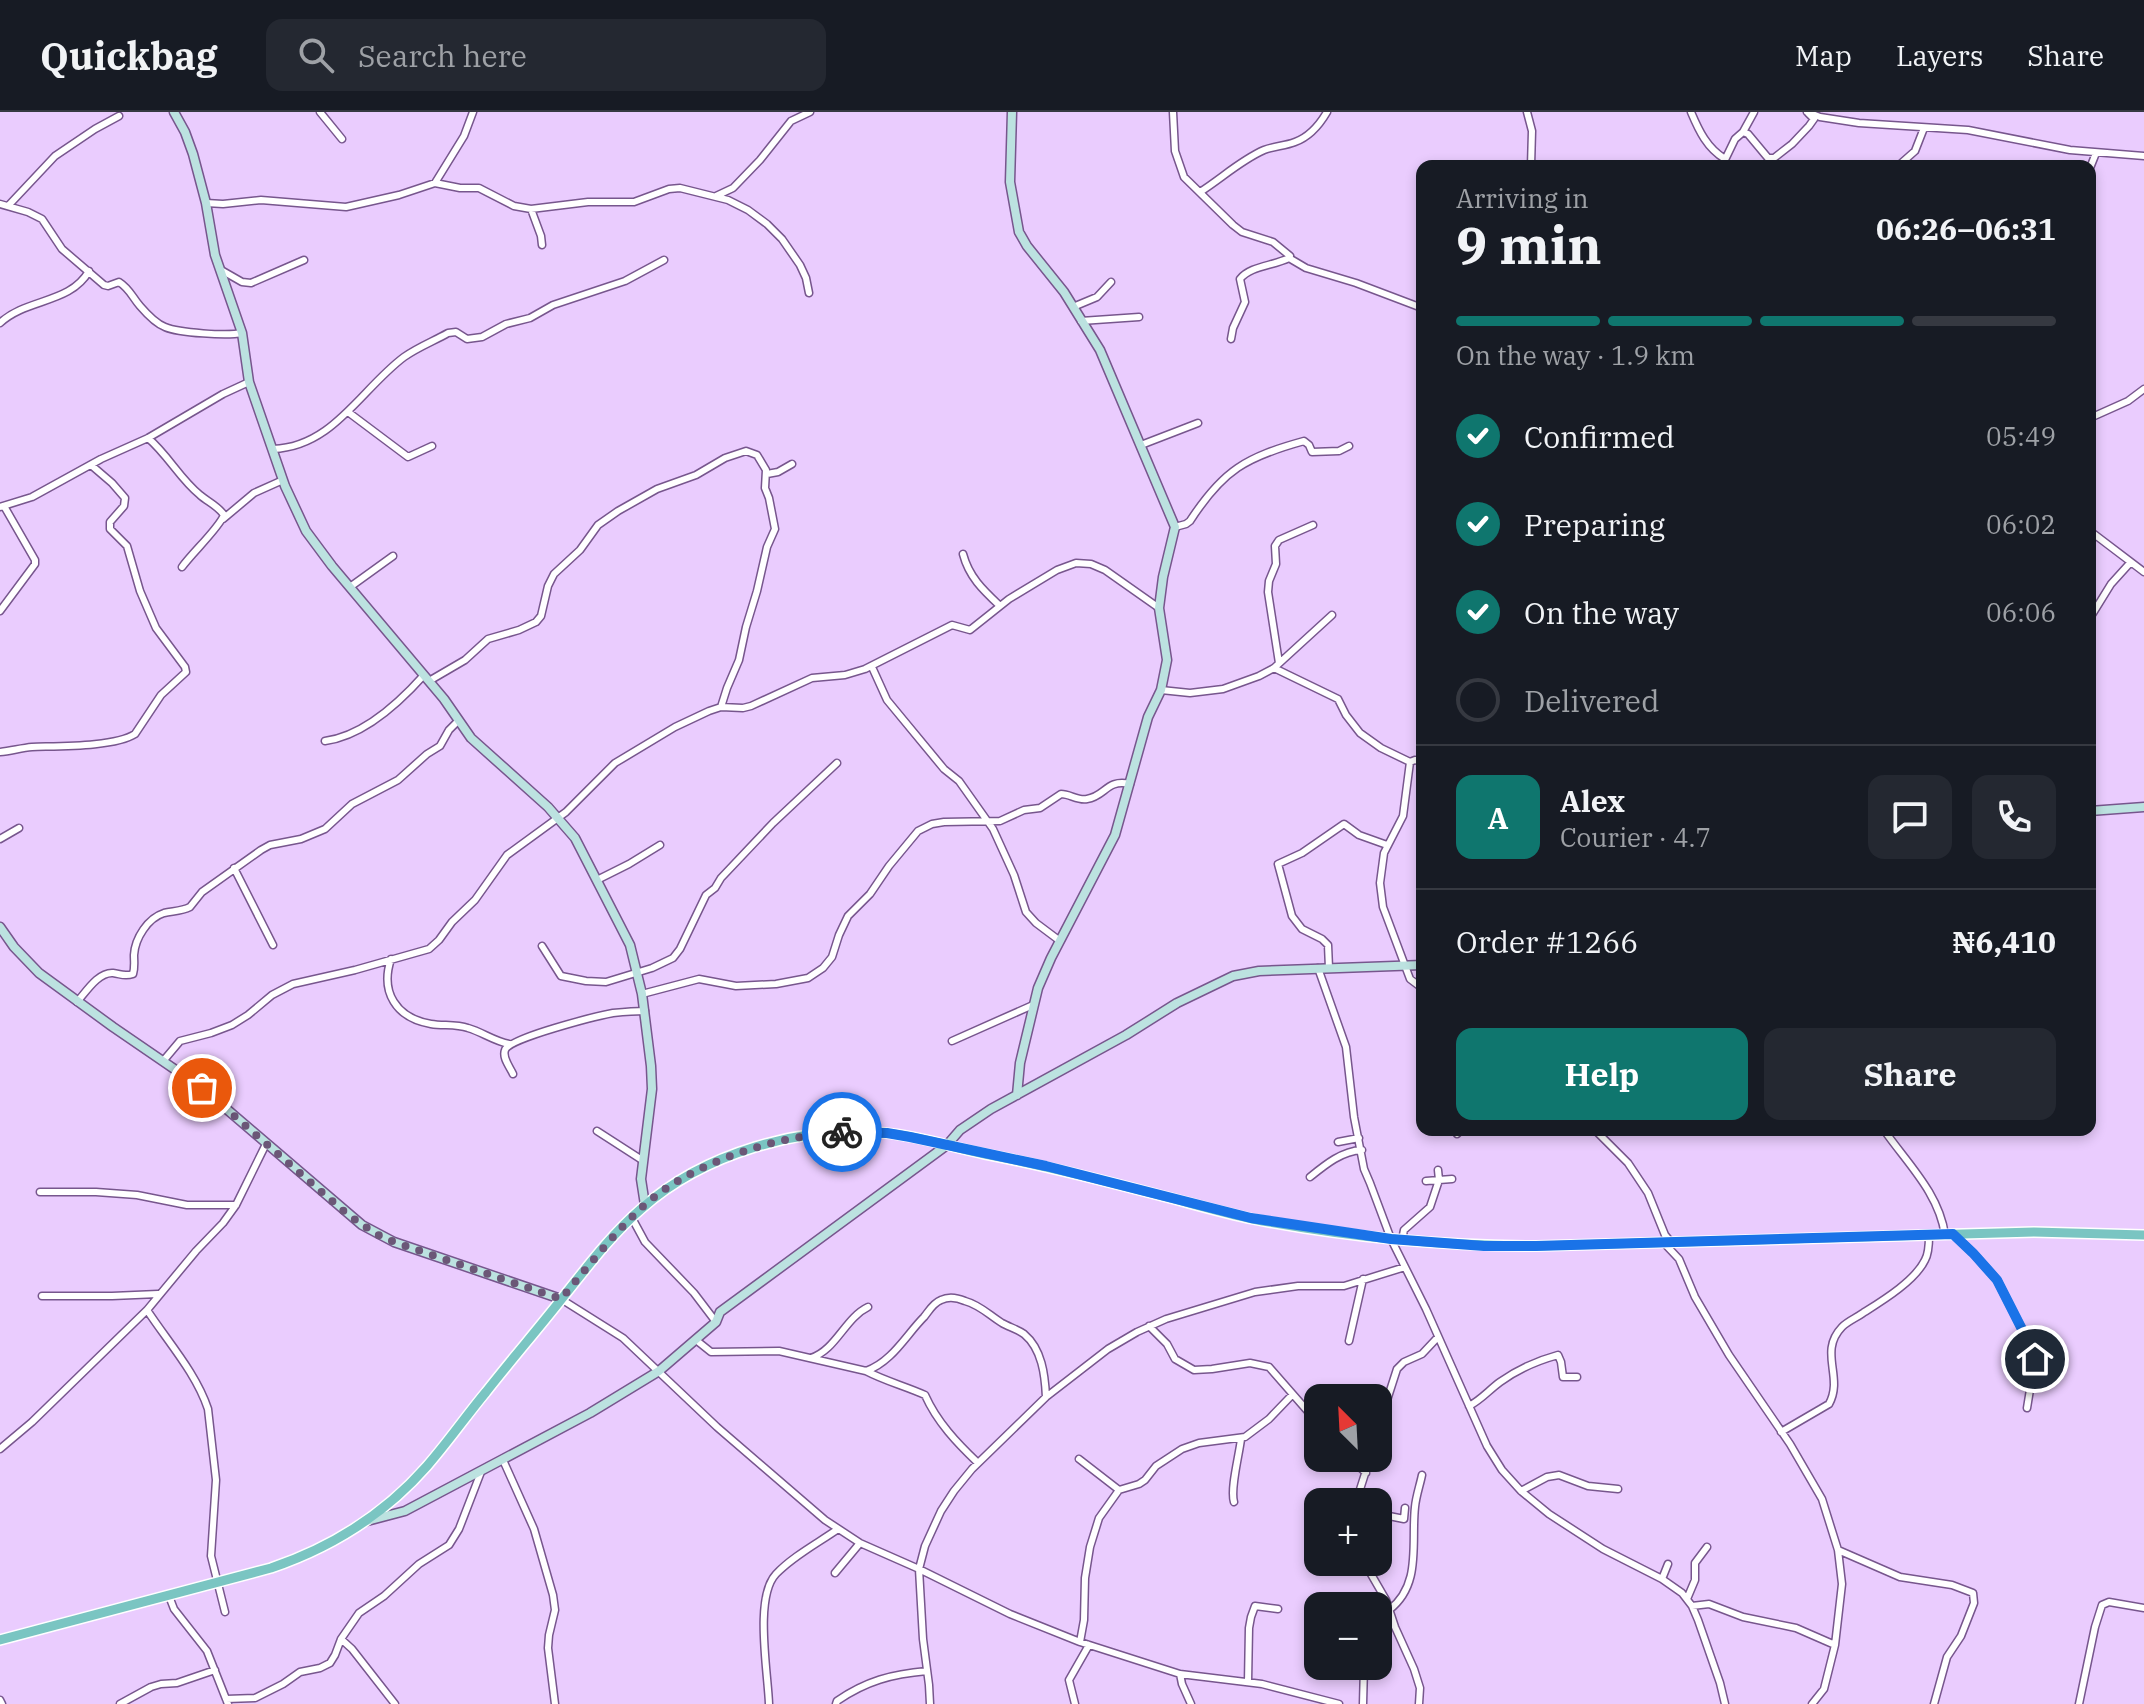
<!DOCTYPE html>
<html lang="en">
<head>
<meta charset="utf-8">
<style>
  body { margin:0; font-family:"IBM Plex Serif",serif; background:#242831; color:#f1f3f6; height:100vh; display:flex; flex-direction:column; font-size:30px; white-space:nowrap }
  * { box-sizing:border-box; margin:0 }
  p { font-size:26px; color:#9ea1a6 }
  .icon { flex:none; width:44px; height:44px; fill:none; stroke:currentColor; stroke-width:2; stroke-linecap:round; stroke-linejoin:round }
  .map { position:relative; flex:1; overflow:hidden }
  .drawer { position:absolute; left:1416px; top:48px; width:680px; height:976px; display:flex; flex-direction:column; background:#171b24; border-radius:16px; box-shadow:0 4px 12px #0003 }
  .drawer>* { flex:none }
  .needle { width:52px; rotate:336deg }
  .controls { position:absolute; left:1304px; top:1272px; display:grid; gap:16px }
  .controls a { display:grid; place-items:center; width:88px; height:88px; border-radius:16px; background:#171b24; box-shadow:0 4px 12px #0003; font-size:40px }
  .pin { position:absolute; display:grid; place-items:center; width:68px; height:68px; color:#fff; margin:-34px; border:4px solid #fff; border-radius:50%; box-shadow:0 2px 8px #0007 }
  .courier { position:absolute; display:grid; place-items:center; width:80px; height:80px; margin:-40px; border:6px solid #1a73e8; border-radius:50%; background:#fff; color:#222; box-shadow:0 2px 10px #0007 }
  .head em { font-style:normal; font-weight:700 }
  .head div { display:flex; flex-direction:column-reverse }
  .head { display:flex; align-items:center; justify-content:space-between; height:136px; padding:0 40px }
  h1 { font-size:52px; font-weight:700; line-height:60px }
  .bar { display:grid; grid-template-columns:repeat(4,1fr); gap:12px 8px; align-content:center; height:96px; padding:0 40px }
  .bar i { height:10px; border-radius:6px; background:#363941 }
  .bar .active { background:#0f766e }
  .bar p { grid-column:span 4 }
  .line { display:flex; align-items:center; gap:20px; padding:0 40px; border-top:2px solid #363941 }
  .line div { flex:1 }
  .round { display:grid; place-items:center; flex:none; width:84px; height:84px; border-radius:16px; background:#242831 }
  ol { padding:0 40px; list-style:none }
  li { display:flex; align-items:center; gap:24px; height:88px }
  li p { margin-inline-start:auto }
  li .icon { padding:8px; border-radius:50%; background:#0f766e; color:#fff; stroke-width:4 }
  li:last-child { color:#9ea1a6 }
  li i { width:44px; height:44px; border:4px solid #363941; border-radius:50% }
  .cta { display:flex; gap:16px; margin-top:auto; padding:16px 40px }
  .cta a { flex:1; height:92px; border-radius:16px; background:#0f766e; color:#fff; font-size:32px; font-weight:700; line-height:92px; text-align:center }
  .cta a+a { background:#242831; color:#f1f3f6 }
  header { display:flex; align-items:center; gap:48px; box-sizing:border-box; height:112px; padding:0 40px; background:#171b24; border-bottom:2px solid #363941 }
  header strong { font-size:38px }
  nav { display:flex; gap:44px; margin-inline-start:auto; font-size:28px }
  .search { width:560px; height:72px; background:#242831; display:flex; align-items:center; gap:20px; box-sizing:border-box; padding:0 28px; border-radius:16px; color:#9ea1a6; font-size:30px }
  .map>svg:first-child { display:block }
  .lines { fill:none; stroke-linecap:round; stroke-linejoin:round }
  .street-casing { stroke:#77568d; stroke-width:9 }
  .secondary-casing { stroke:#77568d; stroke-width:11 }
  .primary-casing { stroke:#fff; stroke-width:12 }
  .street { stroke:#fff; stroke-width:6 }
  .secondary { stroke:#bce2e0; stroke-width:8 }
  .primary { stroke:#7ac5c2; stroke-width:9 }
  .done { stroke:#6b5777; stroke-width:8; stroke-dasharray:0 14.4 }
  .route { stroke:#1a73e8; stroke-width:10 }
</style>
</head>
<body>
<header>
<strong>Quickbag</strong>
<div class="search"><svg class="icon" aria-label="search" viewBox="0 0 24 24"><circle cx="10" cy="10" r="6"/><path d="M15 15l6 6"/></svg>Search here</div>
<nav><a>Map</a><a>Layers</a><a>Share</a></nav>
</header>
<div class="map">
<svg width="2144" height="1592" viewBox="0 0 2144 1592">
  <rect width="100%" height="100%" fill="#eaccfe"/>
  <g class="lines">
    <defs>
      <path id="street" d="M320 0 342 27
        M1173 0 1175 39 1184 65 1233 113 1242 120 1273 130 1290 144 1289 146 1306 156 1356 171 1422 196
        M1527 0 1532 19 1531 54
        M1691 0C1699 19 1707 36 1725 47
        M1807 0 1820 5 1859 11 1968 18 2070 38 2144 44
        M1743 20 1754 0
        M1722 54 1735 27 1743 20 1748 22 1768 46H1774L1792 32 1809 14 1814 7 1808 1
        M1898 54 1915 39 1924 16
        M2090 56 2096 41
        M435 71 464 24 473 0
        M1200 80C1222 66 1241 48 1264 38 1274 34 1285 34 1295 30 1309 25 1320 12 1327 0
        M716 84 733 76 760 48 791 9 810 0
        M206 91 223 92 261 88 346 95 399 83 435 71 460 76H479L514 94 531 97 588 90H634L669 77 680 76 728 88 748 98 767 112 782 127 800 153 806 166 809 181
        M0 92 28 100 42 107 62 137 104 173 108 174 119 170C130 177 132 185 140 194 146 201 157 212 165 215 179 221 227 224 242 221
        M8 94 55 44 95 17 119 4
        M531 97 541 124 542 133
        M221 158 242 170 251 171 304 148
        M1073 195 1097 185 1111 170
        M1081 209 1139 205
        M0 211C27 186 70 192 89 159
        M1231 227 1233 216 1245 190 1240 167C1250 154 1273 154 1289 146
        M348 300 408 345 432 334
        M2090 306 2128 289 2144 277
        M148 326C168 343 180 367 200 383 208 390 218 394 224 403 219 416 192 441 182 455
        M1141 333 1198 311
        M273 337C333 335 361 277 404 245 418 235 434 229 448 221L456 220 467 227 482 225 506 212 530 206 553 193 625 169 664 148
        M767 362 778 360 792 352
        M0 395 32 385 101 347 148 326 223 282 249 270
        M223 407 254 381 283 368
        M1175 415 1186 412 1190 409C1223 358 1246 345 1304 329L1309 333 1312 340 1339 339 1349 334
        M2090 419 2144 460
        M963 442C969 465 983 478 1000 494
        M350 475 393 444
        M0 499 35 452V448L4 394
        M2090 506 2111 472 2130 451
        M1279 551 1268 480 1269 469 1276 452 1275 434 1279 428 1313 413
        M872 555 887 588 944 657 959 669 993 717 1014 763 1026 800 1036 811 1060 829
        M1274 556 1338 587 1346 603 1360 621 1381 636 1410 650 1403 704 1384 741 1380 771 1383 795 1410 867 1422 876
        M429 569 465 548 488 527 519 518 536 510 541 504 548 474 554 462 580 438 598 413 618 399 657 377 696 363 725 346 746 339 757 343 766 358 765 376 769 386 775 417 767 435 757 479 746 515 739 548 727 576 721 595
        M1161 578 1190 581 1223 577 1259 564 1274 556 1332 503
        M325 629C363 624 399 591 424 563
        M0 640C11 639 21 636 32 635 57 634 115 635 135 622L161 583 186 560 185 555 156 516 140 479 127 434 110 417V410L124 394 125 386 112 371 91 353
        M1410 650 1415 648 1422 650
        M0 727 19 716
        M234 756 273 833
        M597 768 629 752 660 733
        M542 834 561 864 586 869 606 870 652 856 673 846 680 837 706 783 715 776 721 766 773 711 837 651
        M391 847C380 880 396 906 431 912 443 914 456 912 468 916 482 920 494 929 509 932
        M1318 856 1346 935 1354 1005 1364 1057 1370 1071 1391 1127 1426 1197 1487 1334 1502 1358 1521 1379 1549 1402 1603 1437 1662 1467 1682 1481 1692 1494 1698 1508 1720 1571 1725 1592
        M1329 856 1328 833 1322 827 1302 817 1292 804 1278 752 1302 741 1344 712 1359 723 1387 733
        M642 882 699 867 736 874 776 872 808 866 823 856 832 845 839 823 848 804 870 782 889 754 918 719 932 712 944 710 1000 709 1024 698 1040 696 1061 682C1070 682 1078 689 1087 687 1106 684 1106 667 1130 672
        M77 890C86 880 98 860 113 861 121 862 124 865 133 862 135 855 134 850 134 843 135 826 148 806 164 801 173 799 182 799 190 795L202 780 261 738 270 733 301 727 325 717 352 692 398 668 427 642 440 634 449 618 458 609
        M952 929 1033 893
        M164 948 180 929 211 921 232 913 248 903 272 883 293 872 355 858 429 837 439 828 452 810 475 788 507 743 566 700 615 651 675 615 709 599 721 595 743 596 751 594 812 566 845 563 865 557 952 513 970 518 1009 487 1057 458 1076 451 1091 452 1105 458 1159 496
        M513 962C510 955 502 946 505 938 509 926 597 904 613 901 623 900 634 899 645 899
        M1595 1018 1628 1051 1648 1081 1665 1123 1670 1129
        M1884 1018C1907 1051 1939 1081 1945 1123
        M597 1019 642 1048
        M1457 1022 1461 1018
        M1338 1030 1359 1026
        M1310 1065C1326 1052 1342 1039 1362 1038
        M1426 1069 1452 1067
        M40 1080H96L137 1083 187 1093H236
        M632 1106 645 1130 694 1181 716 1210
        M1953 1122 1973 1141 1997 1168 2030 1233 2035 1247 2027 1296
        M1402 1128 1404 1118 1430 1095 1439 1068 1438 1058
        M1663 1130 1679 1147 1695 1185 1729 1243 1790 1332 1822 1387 1838 1438 1842 1472 1835 1533 1824 1577 1812 1592
        M42 1184H112L158 1182
        M561 1187 623 1226 717 1315 825 1408 860 1431 919 1457 1010 1502 1080 1530 1180 1562 1262 1572 1339 1592
        M147 1198C168 1230 196 1261 208 1297L216 1368 211 1444 225 1500
        M1149 1214 1167 1232 1175 1247 1194 1258 1212 1257 1250 1251 1269 1255 1318 1311
        M696 1228 711 1240 779 1239 866 1259C892 1250 906 1223 924 1205 929 1199 933 1191 941 1188 949 1184 958 1186 965 1189 980 1193 989 1203 1002 1211 1009 1215 1017 1217 1024 1222 1042 1237 1045 1263 1046 1285
        M1349 1229 1363 1167
        M811 1246C836 1238 845 1206 868 1195
        M866 1259C885 1269 905 1274 925 1283 937 1310 957 1331 978 1351
        M1469 1294C1481 1288 1489 1278 1500 1270 1518 1257 1536 1249 1558 1243L1561 1250 1563 1265H1577
        M1378 1316 1397 1257 1404 1250 1422 1242 1438 1225
        M1781 1320 1829 1292C1844 1265 1818 1240 1842 1215 1848 1209 1856 1206 1863 1201 1882 1189 1915 1169 1925 1148 1929 1141 1929 1132 1929 1124
        M0 1337 32 1310 147 1198 196 1139 223 1111 236 1093 266 1032
        M1350 1346 1366 1361
        M1079 1347 1119 1378
        M503 1348 534 1417 553 1483 555 1498 549 1523 548 1536 555 1592
        M1521 1379 1547 1365 1559 1363 1588 1374 1618 1377
        M1234 1390C1230 1377 1239 1344 1241 1327
        M1356 1390 1370 1346
        M1378 1410 1389 1404 1404 1407 1405 1396
        M1838 1438 1900 1465 1952 1473 1973 1481 1974 1491 1961 1524 1947 1545 1934 1592
        M1364 1450 1386 1488 1395 1515 1414 1557 1420 1576 1419 1592
        M835 1461 860 1431
        M1662 1467 1668 1452
        M169 1484 174 1497 207 1539 228 1592
        M1687 1487 1695 1468V1451L1707 1435
        M1692 1494 1709 1492 1743 1505 1796 1516 1835 1533
        M1389 1498C1422 1473 1411 1431 1415 1395 1416 1384 1420 1373 1422 1363
        M341 1527 352 1537 395 1592
        M1080 1530 1084 1508 1085 1466 1090 1435 1099 1406 1119 1378 1139 1372 1145 1368 1156 1354 1182 1337 1199 1331 1245 1325 1269 1307 1292 1283
        M1180 1562 1182 1572 1191 1592
        M1248 1570 1249 1516 1251 1505 1255 1494 1278 1497
        M226 1587 255 1586 283 1572 300 1560 320 1556 330 1551 335 1543 341 1527 359 1501 384 1484 419 1452 449 1433 459 1417 481 1360
        M0 1588 2 1592
        M120 1592 151 1575 161 1572 177 1571 215 1558
        M769 1592C768 1561 754 1485 776 1462 793 1444 818 1431 838 1417
        M836 1592 837 1589C866 1569 892 1562 927 1559
        M930 1592 929 1573 923 1527 919 1457 925 1434 941 1399 954 1379 972 1357 1046 1285 1108 1237 1137 1220 1166 1207 1255 1180 1298 1174H1344L1405 1155
        M1075 1592 1069 1568 1089 1533
        M1363 1592 1364 1554
        M2079 1592 2095 1515 2102 1493 2109 1490 2144 1496"/>
      <path id="secondary" d="M174 0 185 20 193 42 206 91 215 143 242 221 249 270 285 374 306 419 332 454 444 587 471 626 548 695 575 726 630 833 642 882 651 954 652 977 641 1067 645 1093
        M1012 0 1010 70 1019 120 1027 134 1064 180 1100 238 1175 415 1163 465 1159 496 1167 548 1161 578 1148 605 1115 723 1051 846 1038 876 1020 951 1017 983
        M2090 699 2144 695
        M0 815 14 835 39 861 113 915 202 976 362 1113 394 1130 561 1187
        M367 1409 405 1399 590 1301 659 1259 716 1210 720 1200 947 1033 960 1018 991 997 1126 923 1177 891 1233 864 1259 859 1422 853"/>
      <path id="primary" d="M0 1528 271 1456C333 1435 384 1403 427 1354 448 1330 466 1304 486 1280 512 1247 538 1217 564 1184 588 1154 611 1123 641 1097 704 1041 801 1013 885 1021 919 1024 951 1035 985 1042 1042 1053 1098 1067 1155 1082 1187 1090 1220 1100 1253 1107 1346 1125 1441 1134 1536 1134L2034 1120 2144 1123"/>
    </defs>
    <!-- street casing -->
    <use href="#street" class="street-casing"/>
    <!-- secondary casing -->
    <use href="#secondary" class="secondary-casing"/>
    <!-- primary casing -->
    <use href="#primary" class="primary-casing"/>
    <!-- street -->
    <use href="#street" class="street"/>
    <!-- secondary -->
    <use href="#secondary" class="secondary"/>
    <!-- primary -->
    <use href="#primary" class="primary"/>
  </g>
  <g class="lines">
    <!-- done -->
    <path class="done" d="M202 976 347 1102 376 1122 394 1130 561 1187C586 1157 610 1126 638 1099 688 1051 774 1024 842 1020"/>
    <!-- route -->
    <path class="route" d="M842 1020 887 1021 910 1025 1046 1054 1251 1106 1391 1127 1484 1134H1536L1953 1122 1973 1141 1997 1168 2030 1233 2035 1247"/>
  </g>
</svg>
<div class="controls">
<a><svg class="needle" viewBox="-14 -14 28 28"><path d="M0-13l5 13h-10z" fill="#e53935"/><path d="M0 13l5-13h-10z" fill="#9ea1a6"/></svg></a>
<a>+</a>
<a>−</a>
</div>
<div class="pin" style="left:202px;top:976px;background:#ea580c"><svg class="icon" aria-label="bag" viewBox="0 0 24 24"><path d="M5 8h14l-1 12H6zM9 8a3 3 0 0 1 6 0"/></svg></div>
<div class="pin" style="left:2035px;top:1247px;background:#1f2937"><svg class="icon" aria-label="home" viewBox="0 0 24 24"><path d="M3 11l9-7 9 7M6 9v11h12V9"/></svg></div>
<div class="courier" style="left:842px;top:1020px"><svg class="icon" aria-label="bike" viewBox="0 0 24 24"><circle cx="6" cy="16" r="4"/><circle cx="18" cy="16" r="4"/><path d="M6 16l4-8h5l3 8M10 8l3 8H6M13 5h3"/></svg></div>
<section class="drawer">
<div class="head"><div><h1>9 min</h1><p>Arriving in</p></div><em>06:26–06:31</em></div>
<div class="bar"><i class="active"></i><i class="active"></i><i class="active"></i><i></i><p>On the way · 1.9 km</p></div>
<ol>
<li><svg class="icon" aria-label="check" viewBox="0 0 24 24"><path d="M5 12l5 5 9-10"/></svg>Confirmed<p>05:49</p></li>
<li><svg class="icon" aria-label="check" viewBox="0 0 24 24"><path d="M5 12l5 5 9-10"/></svg>Preparing<p>06:02</p></li>
<li><svg class="icon" aria-label="check" viewBox="0 0 24 24"><path d="M5 12l5 5 9-10"/></svg>On the way<p>06:06</p></li>
<li><i></i>Delivered</li>
</ol>
<div class="line" style="height:144px"><b class="round" style="background:#0f766e;color:#fff">A</b><div><b>Alex</b><p>Courier · 4.7</p></div><a class="round"><svg class="icon" aria-label="chat" viewBox="0 0 24 24"><path d="M4 5h16v11H9l-5 4z"/></svg></a><a class="round"><svg class="icon" aria-label="phone" viewBox="0 0 24 24"><path d="M5 4h4l2 5-3 2q2 4 5 5l2-3 5 2v4C11 20 4 13 5 4z"/></svg></a></div>
<div class="line" style="height:104px"><div>Order #1266</div><b>₦6,410</b></div>
<div class="cta"><a>Help</a><a>Share</a></div>
</section>
</div>
</body>
</html>
